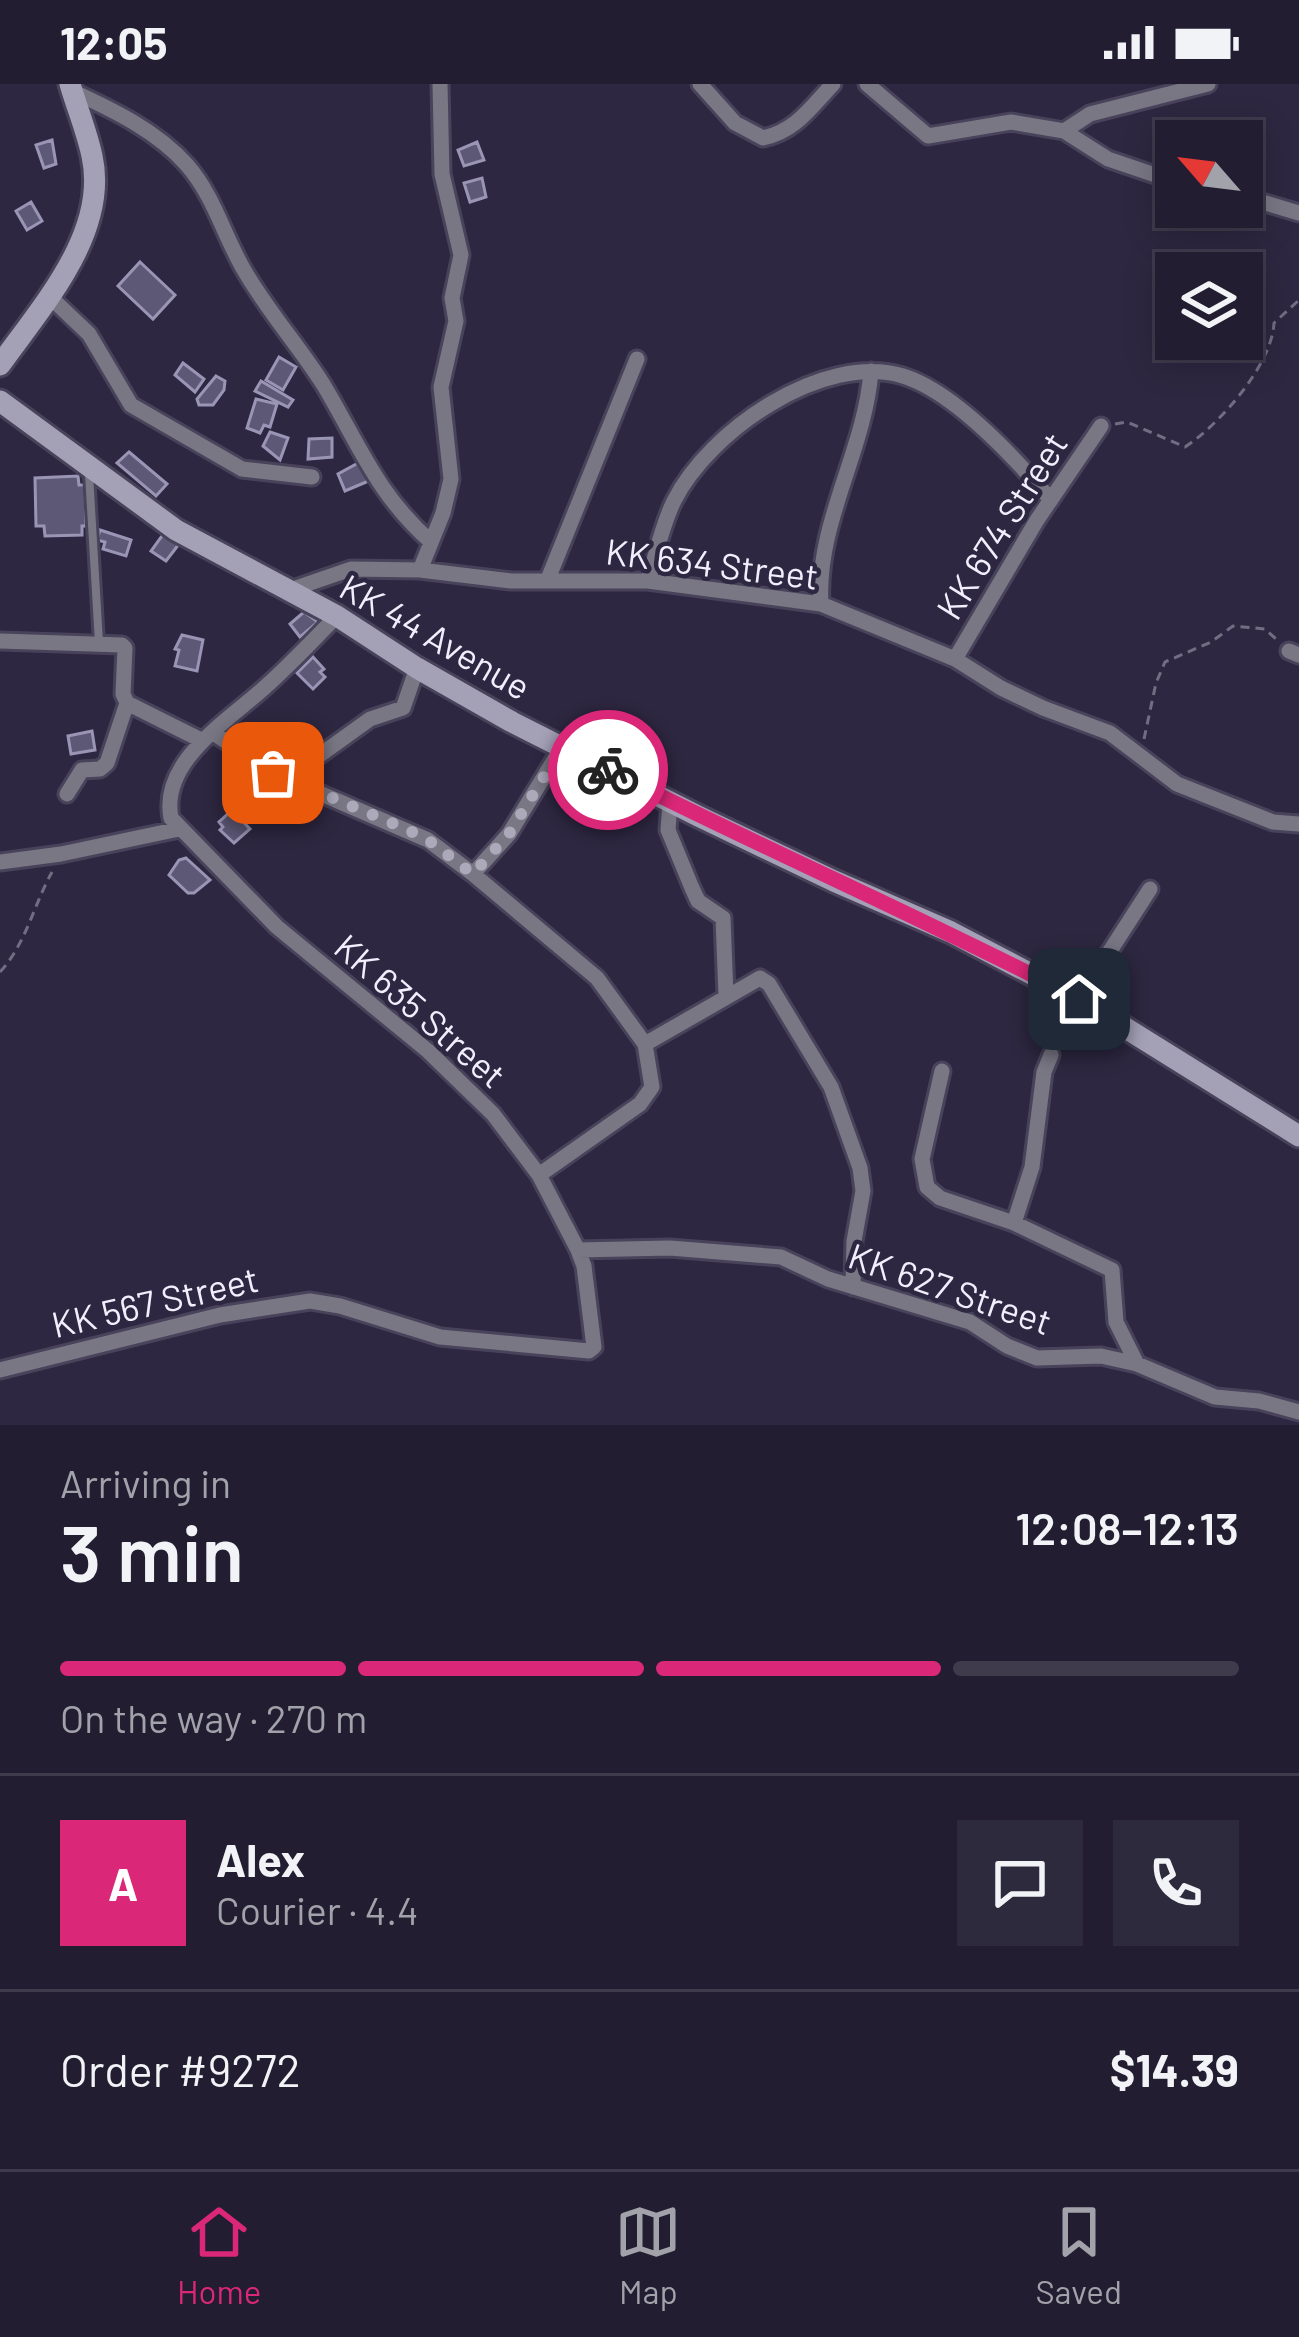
<!DOCTYPE html>
<html lang="en">
<head>
<meta charset="utf-8">
<style>
  body { margin:0; font-family:Barlow,sans-serif; background:#2e2a3d; color:#f1f3f6; height:100vh; display:flex; flex-direction:column; font-size:45px; white-space:nowrap }
  * { box-sizing:border-box; margin:0 }
  p { font-size:39px; color:#a2a2ab }
  .icon { flex:none; width:66px; height:66px; fill:none; stroke:currentColor; stroke-width:2; stroke-linecap:round; stroke-linejoin:round }
  .map { position:relative; height:1341px; overflow:hidden }
  .details { display:flex; flex-direction:column; background:#221d31; flex:1 }
  .details>* { flex:none }
  .needle { width:78px; rotate:298deg }
  .controls { position:absolute; left:1155px; top:36px; display:grid; gap:24px }
  .controls a { display:grid; place-items:center; width:108px; height:108px; border-radius:0px; background:#221d31; box-shadow:0 6px 30px #0003,0 0 0 3px #3f3b4d; font-size:60px }
  .pin { position:absolute; display:grid; place-items:center; width:102px; height:102px; color:#fff; margin:-51px; border-radius:24px; box-shadow:0 6px 18px #0006 }
  .courier { position:absolute; display:grid; place-items:center; width:120px; height:120px; margin:-60px; border:9px solid #db2777; border-radius:50%; background:#fff; color:#222; box-shadow:0 3px 15px #0007 }
  .head em { font-style:normal; font-weight:600 }
  .head div { display:flex; flex-direction:column-reverse }
  .head { display:flex; align-items:center; justify-content:space-between; height:204px; padding:0 60px }
  h1 { font-size:78px; font-weight:600; line-height:90px }
  .bar { display:grid; grid-template-columns:repeat(4,1fr); gap:18px 12px; align-content:center; height:144px; padding:0 60px }
  .bar i { height:15px; border-radius:9px; background:#3f3b4d }
  .bar .active { background:#db2777 }
  .bar p { grid-column:span 4 }
  .line { display:flex; align-items:center; gap:30px; padding:0 60px; border-top:3px solid #3f3b4d }
  .line div { flex:1 }
  .round { display:grid; place-items:center; flex:none; width:126px; height:126px; border-radius:0px; background:#2e2a3d }
  .status { display:flex; justify-content:space-between; align-items:center; height:84px; padding:0 60px; background:#221d31; direction:ltr }
  .status svg { height:33px; fill:currentColor }
  .tabs { display:flex; justify-content:space-around; align-items:center; height:168px; border-top:3px solid #3f3b4d; background:#221d31; font-size:33px; color:#a2a2ab }
  .tabs a { display:grid; justify-items:center; gap:6px }
  .tabs .active { color:#db2777 }
  .map>svg:first-child { display:block }
  .building { fill:#5d5876; stroke:#9a95b5; stroke-width:3 }
  .lines { fill:none; stroke-linecap:round; stroke-linejoin:round }
  .lane-casing { stroke:#48435b; stroke-width:14 }
  .street-casing { stroke:#48435b; stroke-width:21 }
  .secondary-casing { stroke:#48435b; stroke-width:27 }
  .path { stroke:#726d83; stroke-width:3; stroke-dasharray:9 6; stroke-linecap:butt }
  .lane { stroke:#797784; stroke-width:8 }
  .street { stroke:#797784; stroke-width:15 }
  .secondary { stroke:#a4a1b7; stroke-width:21 }
  .done { stroke:#aca9bb; stroke-width:12; stroke-dasharray:0 21.6 }
  .route { stroke:#db2777; stroke-width:15 }
  .labels { text-anchor:middle; stroke-width:9; stroke-linejoin:round; paint-order:stroke }
  .street-label { font-size:36px; fill:#f1effd; stroke:#2d2741 }
</style>
</head>
<body>
<div class="status"><b>12:05</b><svg viewBox="0 0 49 12"><path d="M0 12V9h3v3zM5 12V6h3v6zM10 12V3h3v9zM15 12V0h3v12zM26 1h20v11H26zM47 4h2v5h-2z"/></svg></div>
<div class="map">
<svg width="1299" height="1341" viewBox="0 0 1299 1341">
  <rect width="100%" height="100%" fill="#2d2741"/>
  <!-- building -->
  <path class="building" d="M52 56 56 80 44 84 36 61Z
    M477 58 484 76 464 82 458 66Z
    M482 94 486 113 470 118 464 99Z
    M31 118 42 137 27 146 16 127Z
    M140 178 175 211 153 235 118 202Z
    M279 273 296 283 283 306 266 296Z
    M183 279 204 295 195 308 175 291Z
    M216 292 225 297 224 306 213 321H199L197 315Z
    M261 297 293 316 288 323 255 307Z
    M256 315 277 320 270 343 264 341 260 349 247 344Z
    M270 348 288 354 280 376 263 362Z
    M332 354V373L308 375 309 355Z
    M129 368 167 400 156 412 117 379Z
    M360 378 371 396 345 407 338 390Z
    M78 392 79 401H85L86 442H82V451L45 452 44 442H36L35 394Z
    M100 446 131 456 126 472 103 465 105 458 97 456Z
    M164 449 179 460 166 477 151 467Z
    M304 528 318 538 300 553 290 540Z
    M182 551 203 556 197 587 175 582 179 566 175 565Z
    M313 573 324 585 320 588 325 593 313 605 297 589Z
    M92 647 95 666 71 670 68 652Z
    M232 726 250 745 234 759 220 746 223 743 219 738Z
    M186 774 210 796 194 809H188L169 791 179 776Z"/>
  <g class="lines">
    <defs>
      <path id="lane" d="M89 390 99 559"/>
      <path id="street" d="M700 0 735 39 763 54C796 47 811 23 833 0
        M867 0 928 52 1011 38 1064 47 1090 30 1208 0
        M72 7C113 26 157 47 187 81 214 112 224 152 244 186 267 226 298 261 323 300 359 360 376 409 431 458
        M1064 47 1108 75 1176 98
        M1242 112 1299 129
        M48 211 89 250 131 321 242 385 312 393
        M420 486 443 429 451 395 441 303 456 237 452 214 461 171 442 90 440 0
        M548 495 637 275
        M648 497C656 471 662 441 674 417 709 347 823 268 903 292 955 308 1016 375 1051 416
        M287 507 351 485 420 486 511 497H648L821 520 955 575 1001 604 1043 624 1110 649 1177 700 1273 738 1299 740
        M821 520C816 439 865 367 871 287
        M0 557 122 561 125 564 123 610 127 619 203 657
        M1289 567 1299 571
        M955 575 1037 436 1101 342
        M212 648 273 689 428 756 473 790 597 894 645 960 652 1003 640 1020 539 1091
        M313 676 370 635 403 624 417 584
        M67 710 82 686 100 685 107 679 127 619
        M670 718 668 746 692 804 698 817 723 834 726 912
        M0 778 61 770 179 745
        M473 790 509 750 562 663
        M1079 915 1150 805
        M645 960 760 894 769 900 831 1003 860 1084 863 1107 854 1157 853 1203
        M942 987 922 1075 927 1103 940 1114 1014 1139 1112 1186 1116 1238 1137 1280
        M1014 1139 1032 1083 1044 988 1051 971
        M578 1166 670 1164 781 1173 828 1195 970 1238 1007 1262 1037 1274 1101 1272 1137 1280 1215 1313 1259 1317 1299 1328
        M0 1286 220 1231 310 1217 340 1222 440 1253 589 1267 594 1263 584 1182 578 1166 539 1091 493 1030 428 967 277 843 171 734C160 677 228 637 264 604 290 581 313 556 337 532"/>
      <path id="secondary" d="M0 281C41 223 109 149 92 72 87 48 77 24 70 0
        M0 317 176 446 337 532 417 584 512 638 698 732 834 797 951 848 1079 915 1299 1052"/>
    </defs>
    <!-- lane casing -->
    <use href="#lane" class="lane-casing"/>
    <!-- street casing -->
    <use href="#street" class="street-casing"/>
    <!-- secondary casing -->
    <use href="#secondary" class="secondary-casing"/>
    <!-- path -->
    <path class="path" d="M1115 340 1127 338 1185 363C1219 341 1272 281 1274 239L1299 216
      M1144 655 1156 599 1165 578 1211 558 1233 542 1265 545 1277 556
      M0 888C26 860 34 820 52 788"/>
    <!-- lane -->
    <use href="#lane" class="lane"/>
    <!-- street -->
    <use href="#street" class="street"/>
    <!-- secondary -->
    <use href="#secondary" class="secondary"/>
  </g>
  <g class="lines">
    <!-- done -->
    <path class="done" d="M273 689 404 744 428 756 473 790 509 750 562 663 608 686"/>
    <!-- route -->
    <path class="route" d="M608 686C764 765 924 834 1079 915"/>
  </g>
  <g class="labels">
    <!-- street labels -->
    <g class="street-label">
      <text transform="translate(1002 442) rotate(-58)" y="13">KK 674 Street</text>
      <text transform="translate(712 480) rotate(7)" y="13">KK 634 Street</text>
      <text transform="translate(435 553) rotate(30)" y="13">KK 44 Avenue</text>
      <text transform="translate(420 927) rotate(41)" y="13">KK 635 Street</text>
      <text transform="translate(950 1205) rotate(19)" y="13">KK 627 Street</text>
      <text transform="translate(155 1218) rotate(-13)" y="13">KK 567 Street</text>
    </g>
  </g>
</svg>
<div class="controls">
<a><svg class="needle" viewBox="-14 -14 28 28"><path d="M0-13l5 13h-10z" fill="#e53935"/><path d="M0 13l5-13h-10z" fill="#a2a2ab"/></svg></a>
<a><svg class="icon" aria-label="layers" viewBox="0 0 24 24"><path d="M12 4l9 5-9 5-9-5zM3 14l9 5 9-5"/></svg></a>
</div>
<div class="pin" style="left:273px;top:689px;background:#ea580c"><svg class="icon" aria-label="bag" viewBox="0 0 24 24"><path d="M5 8h14l-1 12H6zM9 8a3 3 0 0 1 6 0"/></svg></div>
<div class="pin" style="left:1079px;top:915px;background:#1f2937"><svg class="icon" aria-label="home" viewBox="0 0 24 24"><path d="M3 11l9-7 9 7M6 9v11h12V9"/></svg></div>
<div class="courier" style="left:608px;top:686px"><svg class="icon" aria-label="bike" viewBox="0 0 24 24"><circle cx="6" cy="16" r="4"/><circle cx="18" cy="16" r="4"/><path d="M6 16l4-8h5l3 8M10 8l3 8H6M13 5h3"/></svg></div>
</div>
<section class="details">
<div class="head"><div><h1>3 min</h1><p>Arriving in</p></div><em>12:08–12:13</em></div>
<div class="bar"><i class="active"></i><i class="active"></i><i class="active"></i><i></i><p>On the way · 270 m</p></div>
<div class="line" style="height:216px"><b class="round" style="background:#db2777;color:#fff">A</b><div><b>Alex</b><p>Courier · 4.4</p></div><a class="round"><svg class="icon" aria-label="chat" viewBox="0 0 24 24"><path d="M4 5h16v11H9l-5 4z"/></svg></a><a class="round"><svg class="icon" aria-label="phone" viewBox="0 0 24 24"><path d="M5 4h4l2 5-3 2q2 4 5 5l2-3 5 2v4C11 20 4 13 5 4z"/></svg></a></div>
<div class="line" style="height:156px"><div>Order #9272</div><b>$14.39</b></div>
</section>
<nav class="tabs">
<a class="active"><svg class="icon" aria-label="home" viewBox="0 0 24 24"><path d="M3 11l9-7 9 7M6 9v11h12V9"/></svg>Home</a>
<a><svg class="icon" aria-label="map" viewBox="0 0 24 24"><path d="M3 6l6-2 6 2 6-2v14l-6 2-6-2-6 2zM9 4v14M15 6v14"/></svg>Map</a>
<a><svg class="icon" aria-label="saved" viewBox="0 0 24 24"><path d="M7 4h10v16l-5-4-5 4z"/></svg>Saved</a>
</nav>
</body>
</html>
